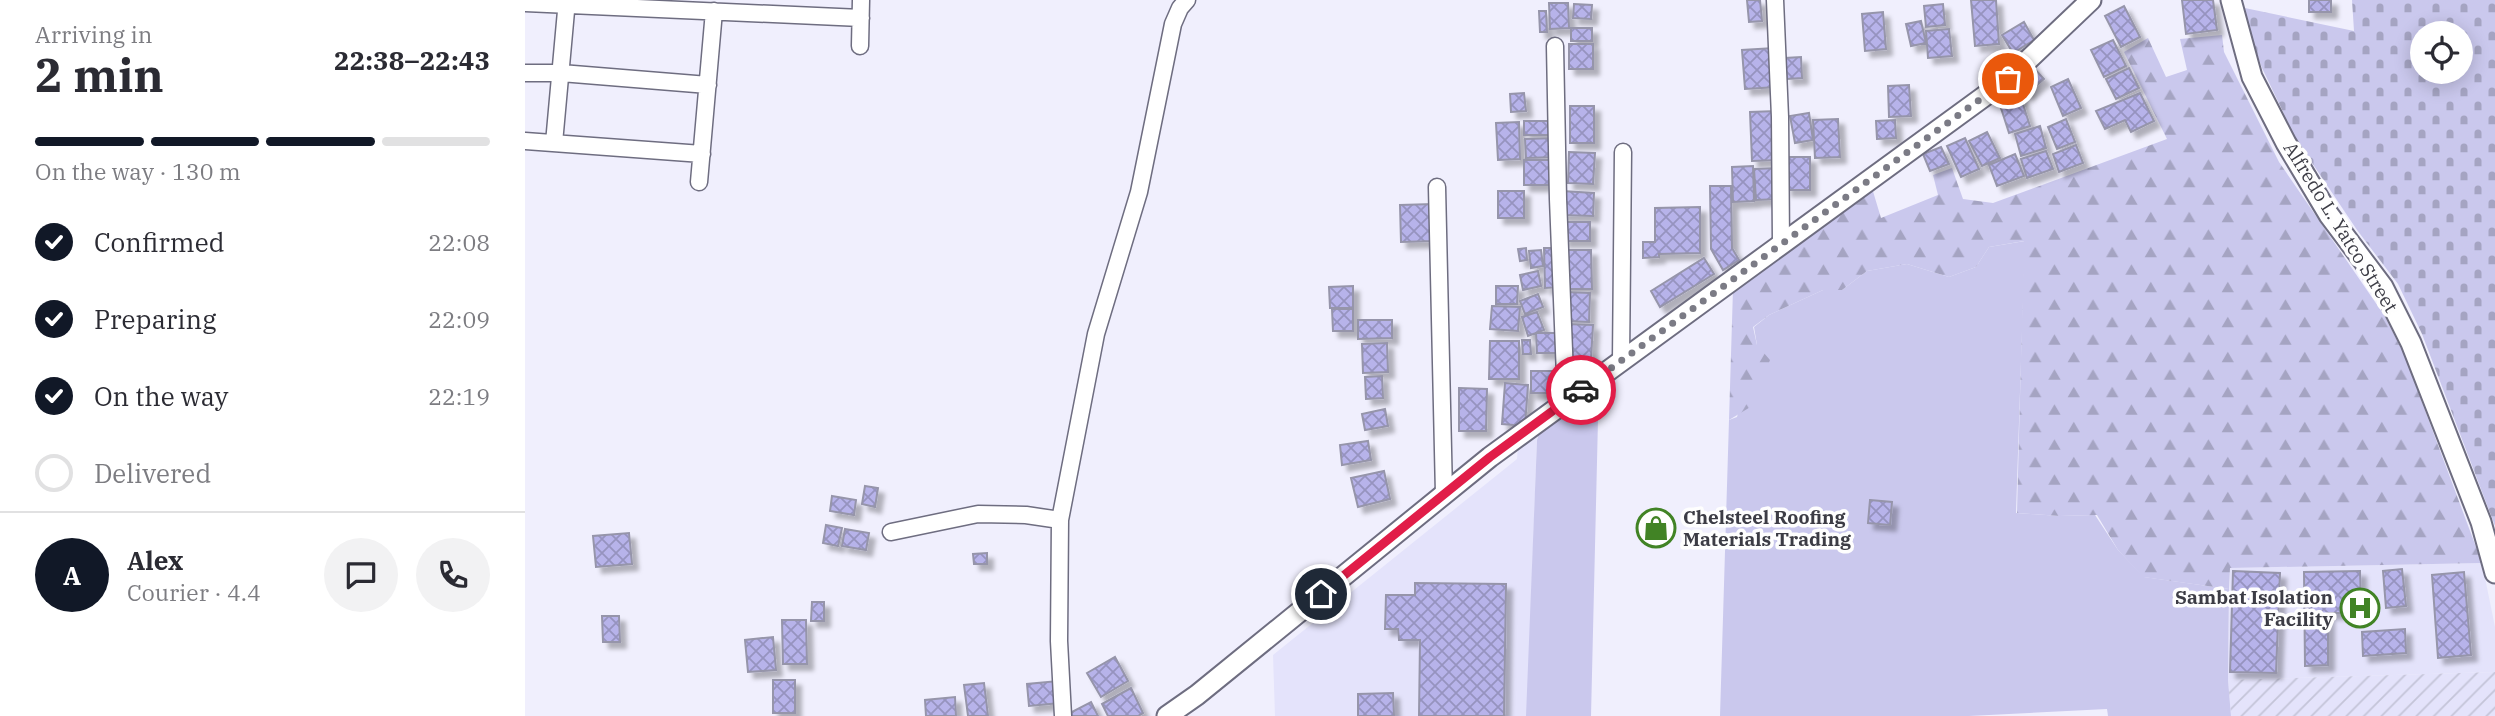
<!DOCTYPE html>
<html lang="en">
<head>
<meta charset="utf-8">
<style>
  body { margin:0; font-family:"IBM Plex Serif",serif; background:#f2f2f3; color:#2b2b33; height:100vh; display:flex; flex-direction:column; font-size:26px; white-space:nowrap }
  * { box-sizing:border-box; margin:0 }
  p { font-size:23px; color:#7c7c81 }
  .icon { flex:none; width:38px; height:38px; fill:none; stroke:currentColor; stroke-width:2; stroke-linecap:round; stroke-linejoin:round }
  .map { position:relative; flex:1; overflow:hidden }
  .drawer { display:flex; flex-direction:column; background:#fff; width:525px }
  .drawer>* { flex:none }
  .fabs { position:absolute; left:1885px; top:21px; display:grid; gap:14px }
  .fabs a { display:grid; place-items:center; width:63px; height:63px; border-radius:50%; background:#fff; box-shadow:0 4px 18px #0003; font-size:35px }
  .pin { position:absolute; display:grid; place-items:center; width:60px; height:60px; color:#fff; margin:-30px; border:4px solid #fff; border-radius:50%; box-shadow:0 2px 7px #0007 }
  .courier { position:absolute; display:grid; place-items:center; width:70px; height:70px; margin:-35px; border:5px solid #e11d48; border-radius:50%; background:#fff; color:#222; box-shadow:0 2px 9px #0007 }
  .headline em { font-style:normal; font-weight:800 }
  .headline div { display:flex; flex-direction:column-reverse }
  .headline { display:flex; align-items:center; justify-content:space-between; height:119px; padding:0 35px }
  h1 { font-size:46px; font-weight:800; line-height:52px }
  .bar { display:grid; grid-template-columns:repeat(4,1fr); gap:10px 7px; align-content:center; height:84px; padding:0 35px }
  .bar i { height:9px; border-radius:5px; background:#e1e1e2 }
  .bar .current { background:#111827 }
  .bar p { grid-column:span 4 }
  .line { display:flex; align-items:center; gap:18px; padding:0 35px; border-top:2px solid #e1e1e2 }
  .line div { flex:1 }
  .round { display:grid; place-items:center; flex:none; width:74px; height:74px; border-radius:37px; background:#f2f2f3 }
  ol { padding:0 35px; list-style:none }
  li { display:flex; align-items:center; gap:21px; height:77px }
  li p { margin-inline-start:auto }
  li .icon { padding:7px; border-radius:50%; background:#111827; color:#fff; stroke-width:4 }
  li:last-child { color:#7c7c81 }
  li i { width:38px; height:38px; border:4px solid #e1e1e2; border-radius:50% }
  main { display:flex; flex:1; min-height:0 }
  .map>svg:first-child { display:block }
  .built { fill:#e4e3fb }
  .industrial { fill:url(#industrial-furrows) }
  .grass { fill:#cac8ed }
  .forest { fill:url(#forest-firs) }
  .cemetery { fill:url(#cemetery-stones); fill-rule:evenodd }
  .building { fill:url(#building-cross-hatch); stroke:#9695aa; stroke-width:2; filter:url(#shadow) }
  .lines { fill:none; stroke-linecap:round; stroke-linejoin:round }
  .minor-casing { stroke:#6e6d80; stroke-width:19 }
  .tertiary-casing { stroke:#6e6d80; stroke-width:23 }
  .minor { stroke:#fff; stroke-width:16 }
  .tertiary { stroke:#fff; stroke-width:19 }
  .done { stroke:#7b7b85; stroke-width:7; stroke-dasharray:0 12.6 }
  .route { stroke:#e11d48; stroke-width:9 }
  .labels { text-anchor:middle; stroke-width:7; stroke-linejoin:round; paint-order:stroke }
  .street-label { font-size:19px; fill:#3c3c45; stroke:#fefefe }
  .poi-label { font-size:19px; font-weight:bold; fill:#3c3c45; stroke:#fefefe; text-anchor:start }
</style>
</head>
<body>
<main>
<section class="drawer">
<div class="headline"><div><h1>2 min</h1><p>Arriving in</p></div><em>22:38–22:43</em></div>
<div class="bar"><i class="current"></i><i class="current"></i><i class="current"></i><i></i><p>On the way · 130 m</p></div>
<ol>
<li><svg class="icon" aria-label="check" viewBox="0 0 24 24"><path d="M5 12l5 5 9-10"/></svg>Confirmed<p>22:08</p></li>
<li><svg class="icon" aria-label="check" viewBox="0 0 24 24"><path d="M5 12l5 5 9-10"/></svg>Preparing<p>22:09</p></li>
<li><svg class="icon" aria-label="check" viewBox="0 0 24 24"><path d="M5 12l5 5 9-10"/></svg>On the way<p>22:19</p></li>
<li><i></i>Delivered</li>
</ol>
<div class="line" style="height:126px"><b class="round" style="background:#111827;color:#fff">A</b><div><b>Alex</b><p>Courier · 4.4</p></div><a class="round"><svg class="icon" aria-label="chat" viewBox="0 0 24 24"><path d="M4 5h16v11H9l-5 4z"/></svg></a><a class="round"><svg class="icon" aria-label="phone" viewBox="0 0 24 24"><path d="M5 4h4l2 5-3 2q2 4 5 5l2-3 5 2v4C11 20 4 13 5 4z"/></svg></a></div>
</section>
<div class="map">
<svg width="1970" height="716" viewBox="0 0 1970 716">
  <defs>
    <pattern id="industrial-furrows" width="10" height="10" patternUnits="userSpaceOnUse" patternTransform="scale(1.75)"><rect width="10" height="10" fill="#e4e3fb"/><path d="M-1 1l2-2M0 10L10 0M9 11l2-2" fill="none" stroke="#c4c4d8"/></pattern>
    <pattern id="forest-firs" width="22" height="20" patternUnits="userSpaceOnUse" patternTransform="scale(1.75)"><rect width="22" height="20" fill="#cac8ed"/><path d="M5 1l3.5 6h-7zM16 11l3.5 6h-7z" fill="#a5a4c2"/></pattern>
    <pattern id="cemetery-stones" width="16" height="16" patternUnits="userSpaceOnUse" patternTransform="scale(1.75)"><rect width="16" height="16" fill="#cac8ed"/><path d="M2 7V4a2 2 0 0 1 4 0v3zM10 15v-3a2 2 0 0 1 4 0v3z" fill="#a5a4c2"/></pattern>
    <pattern id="building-cross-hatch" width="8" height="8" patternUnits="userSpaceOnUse" patternTransform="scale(1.75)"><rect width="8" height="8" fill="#b7b3ea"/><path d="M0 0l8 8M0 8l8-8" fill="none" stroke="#9693bf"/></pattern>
    <filter id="shadow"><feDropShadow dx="6" dy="6" stdDeviation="2" flood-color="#0004"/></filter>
  </defs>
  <rect width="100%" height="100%" fill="#f0effd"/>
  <!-- built -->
  <path class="built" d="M1012 436 1002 716H750L748 655 992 459 993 445Z
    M1957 563 1970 627V672L1703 680 1705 568Z"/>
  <!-- industrial -->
  <path class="industrial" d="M1970 672V716H1706L1703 680Z"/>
  <!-- grass -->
  <path class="grass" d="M1500 241 1491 513 1535 516 1570 515 1593 550 1619 577 1704 589 1703 680 1706 716H1583L1582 709 1444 716H1195L1204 420 1212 417 1232 345 1229 327 1244 315 1298 290H1317L1342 271 1382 264 1424 277 1451 267 1464 247Z
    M1074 377 1066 716H1001L1012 440 1018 418Z"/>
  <!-- forest -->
  <path class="forest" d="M1697 35 1699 52 1754 162 1859 315 1879 354 1957 563 1705 568 1704 589 1618 577 1593 550 1572 515 1535 516 1492 513 1499 241 1464 247 1451 267 1424 277 1382 264 1342 271 1317 290H1298L1244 315 1228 327 1232 345 1245 360 1227 406 1204 420 1208 289 1347 188 1356 218 1413 195 1408 175 1427 168 1438 199 1468 203 1642 139 1599 52 1623 38 1641 77 1662 70 1655 39Z"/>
  <!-- cemetery -->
  <path class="cemetery" d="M1827 0H1970V526L1897 334 1873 284 1832 230 1771 139 1737 68 1715 7 1829 31ZM1897 33H1936V72H1897Z"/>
  <!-- building -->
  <path class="building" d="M1222 0H1235L1237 21 1224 22Z
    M1446 0H1471L1474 44 1450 46Z
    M1657 0H1688L1692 30 1661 34Z
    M1784 0H1806V12H1784Z
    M1024 3H1043L1044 28 1025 29Z
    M1049 4 1067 5 1066 19 1048 18Z
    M1418 4 1420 25 1401 27 1399 6Z
    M1599 6 1615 37 1596 47 1580 16Z
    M1014 11H1021L1022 32H1015Z
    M1358 12 1361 49 1340 51 1337 14Z
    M1396 21 1401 43 1386 46 1381 24Z
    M1499 22 1509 40 1488 53 1477 35Z
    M1046 28H1067V41H1046Z
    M1424 29 1427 56 1403 58 1401 31Z
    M1588 40 1601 66 1579 77 1566 50Z
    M1044 44H1068V69H1044Z
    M1249 48 1252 87 1220 89 1217 50Z
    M1276 57 1277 78 1262 79 1260 58Z
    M1505 64 1519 79 1502 94 1488 79Z
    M1604 68 1614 88 1591 99 1581 79Z
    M1543 79 1556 108 1538 116 1526 87Z
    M1384 85 1386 116 1364 117 1363 86Z
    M999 93 1001 111 986 112 985 94Z
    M1615 93 1629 121 1606 132 1600 120 1580 129 1571 111Z
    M1495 95 1505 126 1484 133 1474 102Z
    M1045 106H1069V143H1045Z
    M1252 111 1254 160 1227 161 1225 112Z
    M1284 113 1288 140 1270 143 1265 116Z
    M1313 119 1315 157 1290 158 1288 120Z
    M1541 119 1550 142 1532 149 1523 127Z
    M1370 120 1371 138 1352 139 1351 121Z
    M999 121H1030V135H999Z
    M994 122 995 159 973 160 971 123Z
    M1515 126 1521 148 1496 156 1490 134Z
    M1462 132 1475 158 1457 166 1444 141Z
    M1030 138 1031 157 1001 158 1000 139Z
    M1440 138 1454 169 1436 177 1422 146Z
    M1551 145 1558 163 1534 172 1528 154Z
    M1416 147 1424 164 1405 171 1398 154Z
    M1521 151 1528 169 1502 178 1496 159Z
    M1044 152 1070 153 1068 184 1043 183Z
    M1490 154 1499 176 1472 186 1464 165Z
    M1261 157H1285V190H1261Z
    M999 160H1032V185H999Z
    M1228 166 1229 201 1208 202 1207 167Z
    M1253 168 1255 199 1231 200 1229 169Z
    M1185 186H1206L1207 248 1214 260 1198 270 1186 249Z
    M973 191H999V218H973Z
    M1037 191 1069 193 1068 216 1036 215Z
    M908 204 909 241 876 242 875 205Z
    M1175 207V253L1134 254V257L1118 258V242H1130V208Z
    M1038 222H1065V241H1038Z
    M1001 248 1002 260 995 261 993 249Z
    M1019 248H1034L1035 287 1020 288Z
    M1016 250 1018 266 1006 268 1004 251Z
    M1039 250H1066L1067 289H1039Z
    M1179 258 1189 274 1135 307 1126 291Z
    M1013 271 1016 286 998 290 995 275Z
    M828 286V308H805L804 287Z
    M971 286H993L992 304H971Z
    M1041 292 1065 293 1064 322 1040 321Z
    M1013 294 1018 307 1000 314 995 301Z
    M967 306 995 307 993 331 965 329Z
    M807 309H828V331H808Z
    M1012 312 1019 330 1003 336 997 317Z
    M833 320H867V338L833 339Z
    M1042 324 1068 325 1066 359 1040 358Z
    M1011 333H1032L1033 353H1012Z
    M997 340H1005L1006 354H998Z
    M965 341H994V379H964Z
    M862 343 863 372 838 373 837 344Z
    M1006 371H1028L1029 393H1006Z
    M857 376 858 398 841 399 840 377Z
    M980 383 1003 385 1000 426 977 424Z
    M934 388 962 389 961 431H934Z
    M860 409 863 426 840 430 837 414Z
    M843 441 846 460 817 465 815 445Z
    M859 471 865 499 833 507 826 478Z
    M340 486 353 488 350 507 337 504Z
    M307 496 331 500 329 515 305 511Z
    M1345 500 1367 502 1365 525 1343 523Z
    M301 525 317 528 313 546 298 543Z
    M320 529 344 533 341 550 317 546Z
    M104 533 107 564 71 567 68 536Z
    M462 553V564H449L448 554Z
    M1877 569 1881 606 1861 608 1858 571Z
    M1708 571 1755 573 1751 673 1705 672Z
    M1835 571 1836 603 1818 604V613H1803V665L1780 666 1779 572Z
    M1939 572 1946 655 1913 658 1907 575Z
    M890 583 981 584 979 716H894L895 640H874L873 629H860L861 595H890Z
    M287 602H299V621H286Z
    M77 616H94L95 642H78Z
    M257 620H281L282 664H258Z
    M1880 629 1881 653 1838 656 1837 632Z
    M248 637 251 670 223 672 220 640Z
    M590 657 603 681 576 697 562 673Z
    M248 680H270V713H248Z
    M533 681 535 703 504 706 502 684Z
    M459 683 463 716H443L439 685Z
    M606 688 618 713 613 716H583L577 704Z
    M868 693 869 716H833V694Z
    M430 697 431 716H401L400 700Z
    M566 702 573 716H542L541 715Z"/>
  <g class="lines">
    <defs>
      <path id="minor" d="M1250 0 1255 117 1256 244
        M0 3 336 18
        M335 46 336 0
        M1030 46 1033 199 1041 401
        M0 73H36L183 85
        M0 141 177 154
        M29 143 42 0
        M174 182 189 11
        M912 187 919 494
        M1096 361 1098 152
        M366 532 453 514 501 515 535 520
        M538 716 534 641 535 520 571 334 614 192 648 24 655 8 662 0"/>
      <path id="tertiary" d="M1706 0 1727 77 1761 143 1804 215 1858 287 1886 343 1956 522 1970 573
        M642 716 672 695 965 457 1483 79 1566 0"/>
    </defs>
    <!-- minor casing -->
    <use href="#minor" class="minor-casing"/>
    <!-- tertiary casing -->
    <use href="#tertiary" class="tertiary-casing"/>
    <!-- minor -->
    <use href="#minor" class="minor"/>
    <!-- tertiary -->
    <use href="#tertiary" class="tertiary"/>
  </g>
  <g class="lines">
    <!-- done -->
    <path class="done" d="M1056 390 1483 79"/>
    <!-- route -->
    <path class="route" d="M796 594 965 457 1056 390"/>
  </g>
  <!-- icons -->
  <defs>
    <symbol id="shop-ring" viewBox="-11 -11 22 22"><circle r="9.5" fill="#fefefe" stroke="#418325" stroke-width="1.5"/><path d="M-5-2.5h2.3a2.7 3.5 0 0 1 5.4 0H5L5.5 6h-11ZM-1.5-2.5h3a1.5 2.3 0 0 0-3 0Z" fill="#418325"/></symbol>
    <symbol id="hospital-ring" viewBox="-11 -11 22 22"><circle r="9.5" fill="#fefefe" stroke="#418325" stroke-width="1.5"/><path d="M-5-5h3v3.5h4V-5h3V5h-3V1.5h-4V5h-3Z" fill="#418325"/></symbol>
  </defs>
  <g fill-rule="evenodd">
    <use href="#shop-ring" x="1109" y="506" width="44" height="44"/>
    <use href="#hospital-ring" x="1813" y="586" width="44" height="44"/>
  </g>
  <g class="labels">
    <!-- street labels -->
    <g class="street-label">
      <text transform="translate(1816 227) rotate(58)" y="7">Alfredo L. Yatco Street</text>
    </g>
    <!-- poi labels -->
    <g class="poi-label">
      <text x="1158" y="524">Chelsteel Roofing<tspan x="1158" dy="22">Materials Trading</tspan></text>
      <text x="1808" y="604" text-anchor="end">Sambat Isolation<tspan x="1808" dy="22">Facility</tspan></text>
    </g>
  </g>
</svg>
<div class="fabs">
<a><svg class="icon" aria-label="locate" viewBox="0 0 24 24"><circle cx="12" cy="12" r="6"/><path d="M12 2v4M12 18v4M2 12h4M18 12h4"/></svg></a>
</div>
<div class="pin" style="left:1483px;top:79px;background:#ea580c"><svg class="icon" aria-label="bag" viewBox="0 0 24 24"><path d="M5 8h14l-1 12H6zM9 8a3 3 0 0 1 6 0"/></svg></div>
<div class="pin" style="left:796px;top:594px;background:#1f2937"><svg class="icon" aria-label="home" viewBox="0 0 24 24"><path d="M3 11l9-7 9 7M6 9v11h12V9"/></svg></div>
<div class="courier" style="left:1056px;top:390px"><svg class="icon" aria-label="car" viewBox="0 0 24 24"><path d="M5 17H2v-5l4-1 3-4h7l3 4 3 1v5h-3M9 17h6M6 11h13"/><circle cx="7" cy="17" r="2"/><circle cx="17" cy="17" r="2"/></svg></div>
</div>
</main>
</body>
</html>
